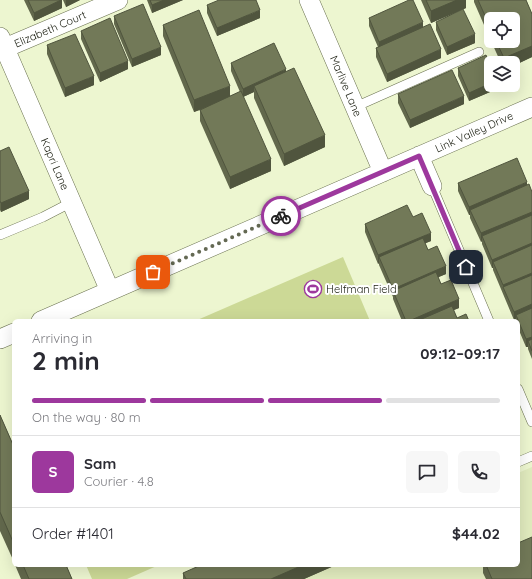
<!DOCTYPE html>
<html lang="en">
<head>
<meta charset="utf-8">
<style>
  body { margin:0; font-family:Quicksand,sans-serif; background:#f7f7f7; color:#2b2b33; height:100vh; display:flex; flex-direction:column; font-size:15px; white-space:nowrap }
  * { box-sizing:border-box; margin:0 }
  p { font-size:13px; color:#7c7c81 }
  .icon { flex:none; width:22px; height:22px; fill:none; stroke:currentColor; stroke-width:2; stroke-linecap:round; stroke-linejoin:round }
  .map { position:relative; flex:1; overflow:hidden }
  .details { position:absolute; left:12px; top:319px; width:508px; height:248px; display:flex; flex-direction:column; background:#fff; border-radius:6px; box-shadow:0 4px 16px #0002 }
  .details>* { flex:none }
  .controls { position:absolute; left:484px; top:12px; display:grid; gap:8px }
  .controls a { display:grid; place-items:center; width:36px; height:36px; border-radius:6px; background:#fff; box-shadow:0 4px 16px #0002; font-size:20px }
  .pin { position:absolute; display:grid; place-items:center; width:34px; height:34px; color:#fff; margin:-17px; border-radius:8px; box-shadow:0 2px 6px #0006 }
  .courier { position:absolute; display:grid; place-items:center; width:40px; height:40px; margin:-20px; border:3px solid #9d389d; border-radius:50%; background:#fff; color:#222; box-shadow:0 1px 5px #0007 }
  .head em { font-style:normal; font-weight:700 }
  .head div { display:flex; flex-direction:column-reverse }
  .head { display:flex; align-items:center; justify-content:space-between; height:68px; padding:0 20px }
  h1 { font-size:26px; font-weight:700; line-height:30px }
  .bar { display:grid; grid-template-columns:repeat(4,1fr); gap:6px 4px; align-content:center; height:48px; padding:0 20px }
  .bar i { height:5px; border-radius:3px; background:#e1e1e2 }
  .bar .current { background:#9d389d }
  .bar p { grid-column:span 4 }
  .line { display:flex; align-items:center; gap:10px; padding:0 20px; border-top:1px solid #e1e1e2 }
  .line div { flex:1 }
  .round { display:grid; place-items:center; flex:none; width:42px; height:42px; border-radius:6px; background:#f7f7f7 }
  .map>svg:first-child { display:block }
  .built { fill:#e1ebbe }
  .green { fill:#ccd996 }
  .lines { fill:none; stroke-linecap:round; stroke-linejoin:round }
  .service-casing { stroke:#6b7251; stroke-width:10 }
  .minor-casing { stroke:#6b7251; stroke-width:20 }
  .service { stroke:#fff; stroke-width:9 }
  .minor { stroke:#fff; stroke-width:19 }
  .wall { fill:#62684c }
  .shaded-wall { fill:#50553e }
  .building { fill:#727958; stroke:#50553e }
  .done { stroke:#646953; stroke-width:4; stroke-dasharray:0 7.2 }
  .route { stroke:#9d389d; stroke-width:5 }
  .labels { text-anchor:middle; stroke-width:4; stroke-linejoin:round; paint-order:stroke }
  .street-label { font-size:11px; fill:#1a1d10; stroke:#fff }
  .poi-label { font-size:11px; fill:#1a1d10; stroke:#fff; text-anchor:start }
</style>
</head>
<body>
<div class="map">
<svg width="532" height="579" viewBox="0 0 532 579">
  <rect width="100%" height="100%" fill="#edf6d0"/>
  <!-- built -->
  <path class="built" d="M532 467V579H276L308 565H518V473Z"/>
  <!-- green -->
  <path class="green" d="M343 257 370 321H195Z
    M86 565H159L127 579H92Z"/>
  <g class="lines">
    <defs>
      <path id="service" d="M355 107 479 52
        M432 186 489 321
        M0 235 43 217 72 202
        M518 389 532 422
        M518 462 532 456"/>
      <path id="minor" d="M309 0 383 172
        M0 37 110 291
        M5 48 118 0
        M419 156 432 186
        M41 321 532 107
        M0 339 14 333"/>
    </defs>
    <!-- service casing -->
    <use href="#service" class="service-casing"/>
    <!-- minor casing -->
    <use href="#minor" class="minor-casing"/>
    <!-- service -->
    <use href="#service" class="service"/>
    <!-- minor -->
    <use href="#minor" class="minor"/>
  </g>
  <!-- wall -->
  <path class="wall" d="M24 0H62V8L34 21Z
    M63 0H80L66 7Z
    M147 0H183L152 13Z
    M421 0H466V8L431 23Z
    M474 0H526L532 14V57L513 66V63H501L491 41H513L491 19V41L474 2Z
    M207 5 260 18 217 36 207 13Z
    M114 16 161 55 132 67 114 24Z
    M369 18 423 27 441 58 387 82 376 57V48L378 47 369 26Z
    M436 22 475 43 447 55 436 30Z
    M163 25 230 96 240 92 231 71V63L286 72 325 147 284 166 254 98V92L243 97 271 171 230 189 200 121V110L194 112 163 36Z
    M81 31 128 69 100 82 81 39Z
    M47 45 94 85 65 97 47 54Z
    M458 68 497 85V89L469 101 458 76Z
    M398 94 464 104 410 128 398 103Z
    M0 151 29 199 1 212 0 210Z
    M458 183 527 185 532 192V359L528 349V347H526L518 328V321H516V319L514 320 493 270V268H492L482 244V241L481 242 470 218V215H469L458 191Z
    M413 217 431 241 425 243 428 250 446 274 438 277 441 284 459 308 453 310 457 318 469 321H402L393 299V297L379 265V263L378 264 365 232V224Z
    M0 415 14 447V562L0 531Z
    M15 565H66L72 579H21Z
    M336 565 304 579H183V573Z
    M483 565H518L532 579H486L483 573Z"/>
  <!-- shaded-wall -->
  <path class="shaded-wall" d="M61 0H62V8L34 21V13Z
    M66 0H80L66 7Z
    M164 0H183L152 13V5Z
    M457 0H466V8L431 23V11Z
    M260 10V18L217 36V28Z
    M423 22V31L379 50V42Z
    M475 34V43L447 55V47Z
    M532 46V57L513 66V63H504V58Z
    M161 47V55L132 67V59Z
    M441 49V58L387 82V74Z
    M128 61V69L100 82V73Z
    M286 69V77L254 86V92L243 97V89Z
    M94 76V85L65 97V88Z
    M491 83V85H497V89L469 101V93Z
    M230 86V97L194 112V100Z
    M464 96V104L410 128V120Z
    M325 135V147L284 166V154Z
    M271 159V171L230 189V177Z
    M527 182V191L470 210V215H469V207Z
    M29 191V199L1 212V203Z
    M532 212V220L482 236V241L481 242V233Z
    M431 233V241L382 262 379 257V263L378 264V255Z
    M532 243V251L493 262V268H492V260Z
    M446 266V274L395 296 393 291V297V289Z
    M532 273V282L503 287V294V285Z
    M459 299V308L428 321H409Z
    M532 304V312L516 315V319L514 320V312Z
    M532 337V345L528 341V347H526V339Z
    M519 434V443H518V435Z
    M303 565H336L304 579H271Z"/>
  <!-- building -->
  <path class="building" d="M28 0H61L34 13Z
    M150 0H164L152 5Z
    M219 0H256L260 10 217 28 207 5Z
    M409 0H413L423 22 379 42 369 18Z
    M426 0H457L431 11Z
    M478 0H526L532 14V46L504 58 496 41H513V19H491V29Z
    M143 4 161 47 132 59 114 16Z
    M463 9 475 34 447 47 436 22Z
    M199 10 230 86 194 100 163 25Z
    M110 18 128 61 100 73 81 31Z
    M430 24 441 49 387 74 376 48Z
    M75 34 94 76 65 88 47 45Z
    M274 43 286 69 243 89 231 63Z
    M486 55 491 67V83L469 93 458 68Z
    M294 68 325 135 284 154 254 86Z
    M452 70 464 96 410 120 398 94Z
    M241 91 271 159 230 177 200 110Z
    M9 147 29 191 1 203 0 201V151Z
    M517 158 527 182 469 207 458 183Z
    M529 184 532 192V212L481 233 470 210Z
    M407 205 413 217 422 213 431 233 378 255 365 224Z
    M532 215V243L492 260 482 236Z
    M423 238 428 250 437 246 446 266 393 289 379 257Z
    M532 245V273L503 285 493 262Z
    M436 272 441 284 451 280 459 299 409 321H406L393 291Z
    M532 275V304L514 312 503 287Z
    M452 306 457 318 466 314 469 321H417Z
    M532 308V337L526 339 516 315Z
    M532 339V351L528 341Z
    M0 415 14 447V544L0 512Z
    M532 537V579H492L486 565H518V543Z
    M23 565H66L72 579H29Z
    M201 565H303L271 579H186L183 573Z"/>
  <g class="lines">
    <!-- done -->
    <path class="done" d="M153 272 281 216"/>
    <!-- route -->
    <path class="route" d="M281 216 419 156 466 267"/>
  </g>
  <!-- icons -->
  <defs>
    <symbol id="stadium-ring" viewBox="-11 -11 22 22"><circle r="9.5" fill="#fff" stroke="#9d389d" stroke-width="1.5"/><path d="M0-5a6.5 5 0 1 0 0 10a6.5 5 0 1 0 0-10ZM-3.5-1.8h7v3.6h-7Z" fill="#9d389d"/></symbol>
  </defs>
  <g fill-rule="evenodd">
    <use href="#stadium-ring" x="303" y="279" width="20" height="20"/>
  </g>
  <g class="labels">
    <!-- street labels -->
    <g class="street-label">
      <text transform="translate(50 29) rotate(-23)" y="4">Elizabeth Court</text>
      <text transform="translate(346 86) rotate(67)" y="4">Marlive Lane</text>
      <text transform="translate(474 132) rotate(-24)" y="4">Link Valley Drive</text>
      <text transform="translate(55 164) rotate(67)" y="4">Kapri Lane</text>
    </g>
    <!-- poi labels -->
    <g class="poi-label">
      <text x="326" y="293">Helfman Field</text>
    </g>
  </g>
</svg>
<div class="controls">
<a><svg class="icon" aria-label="locate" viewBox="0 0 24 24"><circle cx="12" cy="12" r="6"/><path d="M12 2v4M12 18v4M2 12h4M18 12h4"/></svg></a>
<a><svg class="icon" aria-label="layers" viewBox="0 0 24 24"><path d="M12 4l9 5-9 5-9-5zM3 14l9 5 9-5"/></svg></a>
</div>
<div class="pin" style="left:153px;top:272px;background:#ea580c"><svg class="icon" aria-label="bag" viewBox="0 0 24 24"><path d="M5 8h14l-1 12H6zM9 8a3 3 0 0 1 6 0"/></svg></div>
<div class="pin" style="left:466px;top:267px;background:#1f2937"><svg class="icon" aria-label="home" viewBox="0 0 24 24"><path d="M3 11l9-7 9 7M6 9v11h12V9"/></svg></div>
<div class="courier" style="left:281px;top:216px"><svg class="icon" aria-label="bike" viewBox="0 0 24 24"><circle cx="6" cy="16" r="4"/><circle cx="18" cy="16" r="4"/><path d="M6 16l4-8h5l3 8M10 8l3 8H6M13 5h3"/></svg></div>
<section class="details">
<div class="head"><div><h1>2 min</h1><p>Arriving in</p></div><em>09:12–09:17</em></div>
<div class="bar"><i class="current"></i><i class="current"></i><i class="current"></i><i></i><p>On the way · 80 m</p></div>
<div class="line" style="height:72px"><b class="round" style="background:#9d389d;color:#fff">S</b><div><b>Sam</b><p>Courier · 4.8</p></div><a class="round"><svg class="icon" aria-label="chat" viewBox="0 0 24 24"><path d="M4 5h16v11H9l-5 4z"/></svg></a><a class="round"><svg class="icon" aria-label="phone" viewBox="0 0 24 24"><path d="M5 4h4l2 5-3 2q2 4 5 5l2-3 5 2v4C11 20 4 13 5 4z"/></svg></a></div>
<div class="line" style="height:52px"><div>Order #1401</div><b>$44.02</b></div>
</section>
</div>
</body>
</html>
